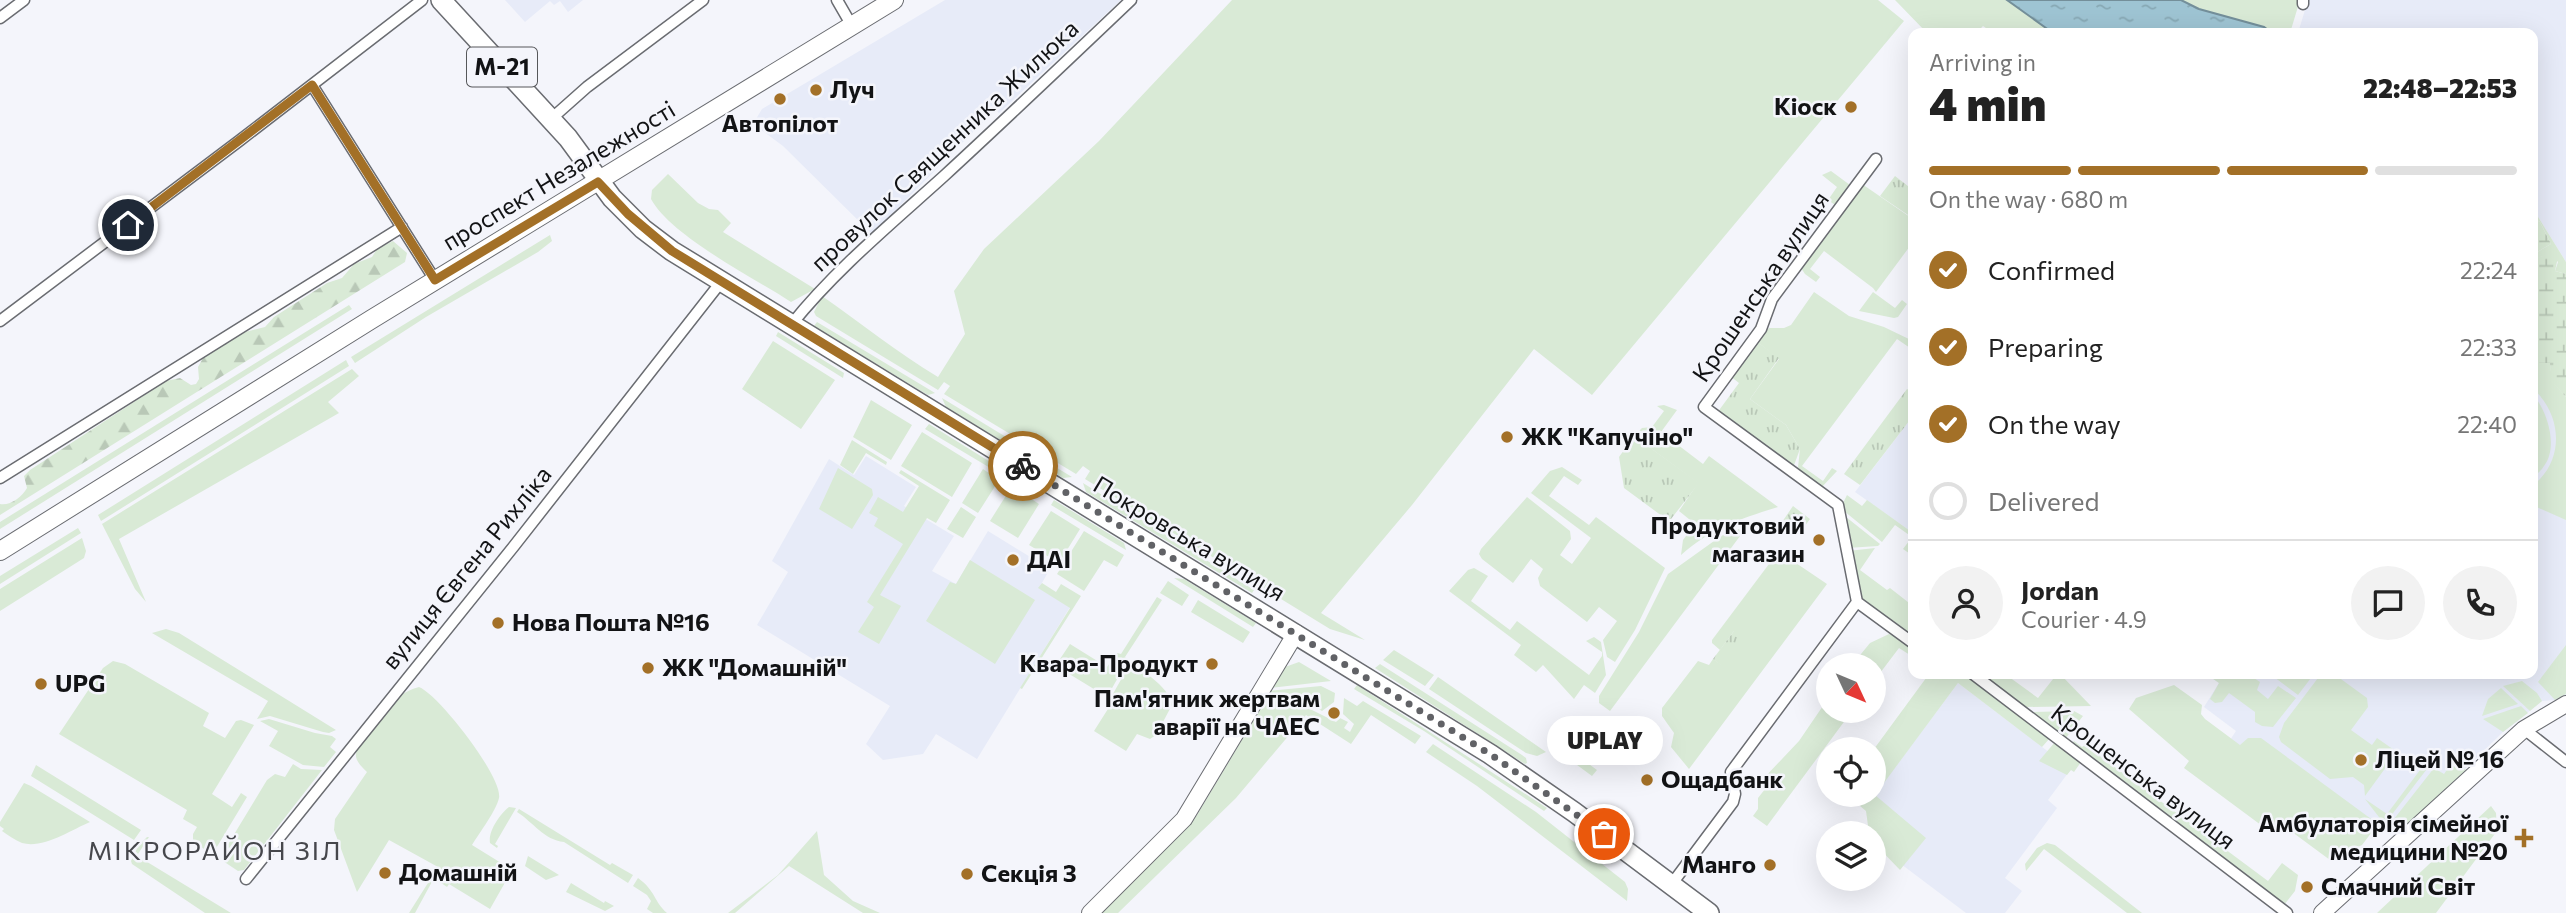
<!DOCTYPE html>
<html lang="en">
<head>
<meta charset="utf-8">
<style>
  body { margin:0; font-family:Commissioner,sans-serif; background:#f2f2f2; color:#222; height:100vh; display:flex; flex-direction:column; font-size:26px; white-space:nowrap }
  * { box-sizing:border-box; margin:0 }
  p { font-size:23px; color:#767676 }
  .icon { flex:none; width:38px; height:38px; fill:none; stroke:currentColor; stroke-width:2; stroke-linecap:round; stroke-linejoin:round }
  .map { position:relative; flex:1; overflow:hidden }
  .sheet { position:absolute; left:1908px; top:28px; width:630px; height:651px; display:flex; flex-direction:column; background:#fff; border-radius:14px; box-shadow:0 7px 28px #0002 }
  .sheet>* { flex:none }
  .needle { width:46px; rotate:134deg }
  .fabs { position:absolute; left:1816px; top:653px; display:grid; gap:14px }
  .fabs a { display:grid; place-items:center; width:70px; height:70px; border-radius:50%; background:#fff; box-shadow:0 7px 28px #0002; font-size:35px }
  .pin { position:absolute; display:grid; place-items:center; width:60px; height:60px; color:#fff; margin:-30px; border:4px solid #fff; border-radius:50%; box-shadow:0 2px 7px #0007 }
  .courier { position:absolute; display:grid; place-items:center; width:70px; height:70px; margin:-35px; border:5px solid #a37027; border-radius:50%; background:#fff; color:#222; box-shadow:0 2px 9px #0007 }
  .bubble { position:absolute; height:49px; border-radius:24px; background:#fff; box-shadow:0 7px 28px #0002; font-size:23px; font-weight:800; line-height:49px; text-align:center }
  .headline em { font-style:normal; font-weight:800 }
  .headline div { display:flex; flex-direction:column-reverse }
  .headline { display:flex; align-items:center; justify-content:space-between; height:119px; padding:0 21px }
  h1 { font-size:46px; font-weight:800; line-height:52px }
  .bar { display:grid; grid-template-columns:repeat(4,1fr); gap:10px 7px; align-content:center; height:84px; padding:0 21px }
  .bar i { height:9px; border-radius:5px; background:#e0e0e0 }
  .bar .active { background:#a37027 }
  .bar p { grid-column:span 4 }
  .line { display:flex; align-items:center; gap:18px; padding:0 21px; border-top:2px solid #e0e0e0 }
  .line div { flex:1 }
  .round { display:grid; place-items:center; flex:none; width:74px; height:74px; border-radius:37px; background:#f2f2f2 }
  ol { padding:0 21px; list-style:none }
  li { display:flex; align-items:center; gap:21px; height:77px }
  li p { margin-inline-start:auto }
  li .icon { padding:7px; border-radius:50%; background:#a37027; color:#fff; stroke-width:4 }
  li:last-child { color:#767676 }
  li i { width:38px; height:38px; border:4px solid #e0e0e0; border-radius:50% }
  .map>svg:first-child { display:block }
  .built { fill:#e7ebf8 }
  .grass { fill:#d9ead6 }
  .forest { fill:url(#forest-firs) }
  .wetland { fill:url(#wetland-marsh) }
  .park { fill:url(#park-tufts) }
  .water { fill:url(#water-ripples); stroke:#748f9a; stroke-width:2 }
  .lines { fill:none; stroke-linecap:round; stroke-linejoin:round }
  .street-casing { stroke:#6a6c71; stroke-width:13 }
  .secondary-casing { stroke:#6a6c71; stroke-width:18 }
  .primary-casing { stroke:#6a6c71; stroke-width:20 }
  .highway-casing { stroke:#6a6c71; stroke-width:22 }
  .street { stroke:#fff; stroke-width:10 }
  .secondary { stroke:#fff; stroke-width:16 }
  .primary { stroke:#fff; stroke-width:18 }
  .highway { stroke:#fff; stroke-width:19 }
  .done { stroke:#616266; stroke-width:7; stroke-dasharray:0 12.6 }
  .route { stroke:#a37027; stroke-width:9 }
  .poi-dot { fill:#a37027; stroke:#f4f5fb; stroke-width:2.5 }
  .labels { text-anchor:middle; stroke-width:5; stroke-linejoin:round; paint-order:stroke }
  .shield { fill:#f4f5fb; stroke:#56575a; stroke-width:2 }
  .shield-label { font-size:23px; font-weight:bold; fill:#121315 }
  .poi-label { font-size:24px; font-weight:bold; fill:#121315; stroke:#f4f5fb; text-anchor:start }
  .street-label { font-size:24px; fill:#121315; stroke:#f4f5fb }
  .neighbourhood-label { font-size:26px; letter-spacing:2px; fill:#46474c; stroke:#f4f5fb }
</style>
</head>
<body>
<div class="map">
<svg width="2566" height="913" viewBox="0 0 2566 913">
  <defs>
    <pattern id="forest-firs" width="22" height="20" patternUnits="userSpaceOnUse" patternTransform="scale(1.75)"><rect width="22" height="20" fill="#d9ead6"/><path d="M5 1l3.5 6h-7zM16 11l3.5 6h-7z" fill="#b9c8b7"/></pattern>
    <pattern id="wetland-marsh" width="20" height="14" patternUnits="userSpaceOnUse" patternTransform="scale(1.75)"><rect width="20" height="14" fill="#d9ead6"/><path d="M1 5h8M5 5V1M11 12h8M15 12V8" fill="none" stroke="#b9c8b7"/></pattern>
    <pattern id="park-tufts" width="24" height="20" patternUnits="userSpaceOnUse" patternTransform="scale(1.75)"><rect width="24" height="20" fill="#d9ead6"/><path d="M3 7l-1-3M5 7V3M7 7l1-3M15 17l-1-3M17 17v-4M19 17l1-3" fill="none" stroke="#b9c8b7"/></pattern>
    <pattern id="water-ripples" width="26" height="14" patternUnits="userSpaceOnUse" patternTransform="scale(1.75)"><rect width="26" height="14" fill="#9ec4d3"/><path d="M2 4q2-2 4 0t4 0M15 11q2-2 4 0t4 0" fill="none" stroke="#87a8b4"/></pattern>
  </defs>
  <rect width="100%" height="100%" fill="#f4f5fb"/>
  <!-- built -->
  <path class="built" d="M505 0H583L568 12 560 1 554 5 550 1 525 22Z
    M945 0H1121L999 113 995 110 872 234 783 146 753 124 762 109Z
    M2308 0H2566V262L2532 207V33H2298Z
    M2532 376 2566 408V695L2555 700 2542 701 2503 732 2408 824 2399 828 2381 822 2378 824 2230 740 2236 731 2204 707 2219 683 2206 674H2532Z
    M1913 416V533L1855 492Z
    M866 456 916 487 904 506 954 536 932 571 956 584 988 531 1050 569 1039 588 1070 607 977 759 936 734 923 754 883 760 866 744 890 706 757 625 788 572 772 561 829 459 854 475Z
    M1958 683 2071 769 2048 800 2057 808 2005 878 2022 891 2005 913H1966L1893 858 1869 802Z"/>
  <!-- grass -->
  <path class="grass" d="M1232 0H1878L1904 21 1592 395 1534 349 1412 505 1321 613 1365 640 1330 629 1085 479 1090 471 1083 466 1076 474 944 394 950 386 944 382 938 390 816 316 814 312 822 296C861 323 898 353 938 377L965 334 954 291 984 249 1099 141Z
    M1895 0H2007L2053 33H1993L1983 26 1976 33H1927Z
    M2181 0H2300L2290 33H2272L2264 27 2199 9Z
    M1831 171 1850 185 1835 205 1828 200 1837 187 1822 175Z
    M668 174 698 203 709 209 718 210 731 223 723 232 815 289 791 302C754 278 671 236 651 199L652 190Z
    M1862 184 1910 217 1913 214V242L1876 292 1873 288 1824 251 1810 269 1820 277 1816 282 1805 274 1801 268Z
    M2532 207 2566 262V274L2555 271 2558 262 2550 254 2532 260V255L2551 244 2540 222 2532 217Z
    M550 235 552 241 538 252 426 317 355 363 351 357Z
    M1814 292 1849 316 1884 327 1913 341V350L1897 339 1802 466 1823 481 1832 468 1837 471 1821 488 1800 471 1798 467 1800 449 1786 425 1750 399 1779 359 1756 341 1769 328H1784L1791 325Z
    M1873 292 1895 308 1902 300 1907 304 1898 317 1894 318 1859 311Z
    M349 305 352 309 0 529V522Z
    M817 322 935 393 928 395 921 391 814 326Z
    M778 332 844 373 843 378 776 336Z
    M773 341 835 380 801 429 742 389Z
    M346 360 349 366 101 521 98 515Z
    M2532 363H2550L2552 381 2566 397V520L2532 505V486C2565 462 2563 414 2532 388Z
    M352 369 359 376 328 402 339 413 119 539 146 602 135 589 102 524Z
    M2532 393C2547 410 2559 446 2544 466 2541 471 2536 475 2532 479Z
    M942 398 1072 477 1063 478 946 407Z
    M871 400 912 425 891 460 853 437Z
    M1664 405 1677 410 1661 432 1703 464 1709 456 1778 507C1742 518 1710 529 1681 555L1683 540 1695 524 1679 511 1698 483 1634 436 1642 428 1652 427 1664 411 1657 406Z
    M929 424 1000 468 1002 475 925 429Z
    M922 432 972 463 952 497 901 466Z
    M852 440 887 462 886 465 866 453 853 474 840 465Z
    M1562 467 1582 480 1578 485 1564 476 1549 496 1589 525 1596 517 1665 568 1635 630 1615 662 1607 657 1603 640 1617 621 1599 607 1587 622 1540 586 1538 578 1543 569 1531 559 1513 583 1482 559 1479 554 1481 549 1527 497 1570 531 1571 539 1560 555 1572 564 1591 538 1531 493 1550 471Z
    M838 468 872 489 873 495 852 529 819 509Z
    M983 469 999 480 978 513 962 503Z
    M901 470 950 500 936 523 927 518 880 595 901 606 879 644 858 632 874 607 867 602 903 544 874 526 878 518 869 513 878 497 903 512 919 486 899 473Z
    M1083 483 1254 590 1252 593 1086 492Z
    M1012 486 1039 504 1018 538 990 521Z
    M1847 495 1862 506 1867 500 1913 533V556L1903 549 1912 537 1895 525 1882 542 1844 511 1842 505Z
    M1054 500 1124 543 1126 550 1051 505Z
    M961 507 976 517 963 538 947 529Z
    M1051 511 1080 529 1059 563 1029 545Z
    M1841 513 1880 544 1878 546 1847 548Z
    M78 528 81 533 0 584V576Z
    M1739 529 1743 532 1610 711 1599 703V696L1639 632 1668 574 1721 536Z
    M1084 531 1124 555 1117 567 1104 560 1084 591 1057 574Z
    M82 538 86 551 84 558 0 611V589Z
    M1875 548 1860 570 1887 590 1890 588 1913 606V637L1858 599 1848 551Z
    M1782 557 1790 559 1827 584 1689 769 1671 747 1674 733 1662 716V708L1698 661 1709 665 1713 659 1726 668 1734 631 1720 650 1712 643V640L1769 564 1775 558Z
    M970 560 1035 600 995 664 926 621 950 582 956 584Z
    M1474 568 1488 576 1471 601 1510 630 1517 621 1589 675 1602 656V652L1586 641 1594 637 1601 642 1606 675 1595 693 1584 685 1574 699 1543 665 1536 672 1514 655 1521 645 1449 591 1468 570Z
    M1174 578 1184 579 1256 623 1253 627Z
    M1168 581 1189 595 1182 606 1160 593Z
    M1042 583 1056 592 1061 584 1081 596 1022 689 1020 688 1070 608 1038 588Z
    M1157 597 1162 600 1125 657 1128 660 1107 697 1066 672 1060 659 1070 644 1107 667 1117 653 1121 654Z
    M1198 600 1250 632 1243 643 1191 612Z
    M166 629 179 633 336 730 329 733 323 732 270 716 257 719 268 701 152 633Z
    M1889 634C1901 637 1913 645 1913 657L1899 648 1874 681V665H1852L1870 643Z
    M2566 645V694L2555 700 2538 682Z
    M1394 650 1434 675 1425 686 1383 660Z
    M113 661 125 664 209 713 203 726 225 738 236 721 241 720 254 725 212 794 232 807 241 793 247 797 215 850 208 852 193 841V834L197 827 183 819 187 810 59 734 103 668Z
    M1131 662C1144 672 1171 689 1172 705L1156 735 1150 739 1137 734 1126 751 1094 731 1113 701 1110 699Z
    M1299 662 1331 681 1270 688 1285 667Z
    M1380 664 1522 755 1526 758 1527 763 1525 764 1375 668Z
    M1929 674H1965L2050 738 2042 747 1958 683 1875 795 1926 838 1900 870 1875 844 1874 833H1869L1866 811 1860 806 1868 795 1874 794V785L1883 772 1874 765V749Z
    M1981 674H2005L2038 698 2057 674H2060L2091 706 2025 707Z
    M2206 674H2248L2260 682 2257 690 2268 699 2278 686 2296 698 2273 727 2262 726 2255 722V712L2229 693 2222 702 2215 703 2210 699 2219 683Z
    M2270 674H2314L2298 695Z
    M2321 674H2334L2367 698 2368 707 2351 730 2372 745 2377 738 2397 752 2365 796 2364 785 2353 777 2330 779 2281 742 2279 737 2284 723Z
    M1438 677 1546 752 1537 756 1526 753 1429 689Z
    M2522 681 2537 693 2542 701 2530 711 2503 686Z
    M1357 685 1547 808 1544 811 1424 731 1354 689Z
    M2174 685 2202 705 2201 714 2205 719 2240 745 2248 738H2261L2378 824 2362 845 2330 860 2284 826 2275 833 2269 831 2184 768 2189 761 2129 709 2136 698Z
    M1321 686 1335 693 1334 702 1322 711 1312 705 1310 709 1336 722 1340 718 1348 722 1344 728 1350 732 1354 724 1343 714 1344 698 1357 706 1363 701 1421 736 1415 744 1371 715 1351 744 1306 715 1236 798 1118 913H1100L1184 831 1197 815 1246 733 1247 725 1267 691Z
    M419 687C438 694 503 777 499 798 496 811 480 832 472 845L506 866 511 872 490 909 449 884 447 887 434 878 415 913H409L438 867 389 840 357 892 334 830 335 819 367 772C362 767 355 761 356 754 357 742 389 705 399 697 405 692 411 689 419 687Z
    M2501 688 2518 704 2482 716 2488 699Z
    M1829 697V710L1852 711 1767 826 1753 816 1758 809V798L1769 784 1763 779 1799 741Z
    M2521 706 2528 713 2503 732 2483 719Z
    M2074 711 2083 716 2065 739 2031 712Z
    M269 719 315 733 332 736 336 739 330 747 336 752 324 767 303 765 269 746 278 731 260 721Z
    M2074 741 2082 747 2085 745 2268 881 2282 863 2298 875 2295 891 2284 905 2071 744Z
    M2055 742 2081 762 2074 772 2071 770 2067 775 2039 761Z
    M1433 744 1536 812 1625 882 1628 889 1627 901 1477 786 1426 752Z
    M1563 745 1597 770 1592 776 1558 751Z
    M2455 759 2466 770 2408 824 2399 828 2391 826 2394 819 2434 768 2444 774Z
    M2426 762 2430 765 2390 817 2382 821 2365 799 2387 814Z
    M293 764 301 769 322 770 244 870 238 871 223 861 227 846 267 780 275 774 285 777Z
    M36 765 141 830 134 840 31 776Z
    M24 783 31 786 90 822C71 830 43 849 22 843 15 840 8 835 2 831L4 829 0 826V822Z
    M2491 806 2496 813 2497 831 2436 913H2377Z
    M509 807 516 808 495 844 498 846 497 848 490 843C488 831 500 814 509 807Z
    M519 809 610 865 612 863 633 875 628 883 564 842C544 840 533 822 517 812Z
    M817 831 824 875 853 901 880 913H863L789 866 735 913H728L778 875Z
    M147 837H149L138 854 139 857 231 913H205L132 864 131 861 138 846Z
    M2047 843 2055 845 2142 913H2127L2044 849 2026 871 2025 864 2037 848Z
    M528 856 559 875 546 880 525 866Z
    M638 878C656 891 654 902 667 913H653L647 909 651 901 647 895 633 886Z
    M571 883 604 903 605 901 614 906 605 911 566 892Z"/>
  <!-- forest -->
  <path class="forest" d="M393 241 407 253 405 262 0 515V504C10 506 22 497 27 488L24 476 30 470 166 381 180 378 191 385 196 384 199 379 198 367 203 358 245 332 265 327 274 317 327 283 342 278 354 264 372 257 377 249Z"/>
  <!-- wetland -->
  <path class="wetland" d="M2532 217 2540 222 2551 244 2532 255Z
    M2550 253 2558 257 2555 271 2566 274V397L2551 381 2550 363H2532V260Z"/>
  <!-- park -->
  <path class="park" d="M1895 176 1913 190V214L1911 217 1880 196Z
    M1756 341 1779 358 1750 399 1786 425 1800 449 1793 468 1717 413 1739 383 1730 376Z
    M1907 389 1913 392V416L1860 485 1844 474Z
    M1634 436 1699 483 1671 519H1666L1624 488 1619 457Z
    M1793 506 1810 519 1802 530 1797 531 1782 522Z
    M1734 631 1747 640 1726 669 1713 659Z"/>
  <!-- water -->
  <path class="water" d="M2007 0H2181L2199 9 2264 27 2272 33H2053Z"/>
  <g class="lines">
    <defs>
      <path id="street" d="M837 0 852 26
        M2303 4V0
        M0 18 24 0
        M312 85 435 280
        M551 119 587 87 703 0
        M1876 159 1772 299 1761 329 1704 407 1838 505 1857 602 1913 643
        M0 321 239 141 422 0
        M791 325C835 270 892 223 944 176 1007 118 1069 59 1131 0
        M0 478 402 227
        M1973 674 2287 913
        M2524 729 2566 762
        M246 879 514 546 721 282
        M1671 885 1733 802 1735 794 1731 772 1857 602"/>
      <path id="secondary" d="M1090 913 1184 819 1296 633
        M2322 913 2524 729 2566 704"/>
      <path id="primary" d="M0 551 372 319 894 0"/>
      <path id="highway" d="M441 0 568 138 612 198 643 229 672 251 1490 754 1574 812 1709 913"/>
    </defs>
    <!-- street casing -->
    <use href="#street" class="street-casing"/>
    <!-- secondary casing -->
    <use href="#secondary" class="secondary-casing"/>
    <!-- primary casing -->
    <use href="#primary" class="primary-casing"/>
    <!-- highway casing -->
    <use href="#highway" class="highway-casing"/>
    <!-- street -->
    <use href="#street" class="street"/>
    <!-- secondary -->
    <use href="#secondary" class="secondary"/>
    <!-- primary -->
    <use href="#primary" class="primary"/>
    <!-- highway -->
    <use href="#highway" class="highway"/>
  </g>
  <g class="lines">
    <!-- done -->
    <path class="done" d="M1023 466 1490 754 1604 834"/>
    <!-- route -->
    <path class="route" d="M128 225 312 85 435 280 598 182 628 214 672 251 1023 466"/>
  </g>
  <!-- markers -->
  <g class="poi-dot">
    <circle cx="816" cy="90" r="7"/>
    <circle cx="780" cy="99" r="7"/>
    <circle cx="1851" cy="107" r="7"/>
    <circle cx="1507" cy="437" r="7"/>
    <circle cx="1819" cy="540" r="7"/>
    <circle cx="1013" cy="560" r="7"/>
    <circle cx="498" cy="623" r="7"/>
    <circle cx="1212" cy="664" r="7"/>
    <circle cx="648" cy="668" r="7"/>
    <circle cx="41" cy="684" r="7"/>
    <circle cx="1334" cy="713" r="7"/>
    <circle cx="2361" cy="760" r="7"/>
    <circle cx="1647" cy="780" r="7"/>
    <path d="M2520.5 827.5h7v7h7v7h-7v7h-7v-7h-7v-7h7z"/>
    <circle cx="1770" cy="865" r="7"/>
    <circle cx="385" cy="873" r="7"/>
    <circle cx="967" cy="874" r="7"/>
    <circle cx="2307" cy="887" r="7"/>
  </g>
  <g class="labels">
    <!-- shield labels -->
    <rect class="shield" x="467" y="47.5" width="70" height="39" rx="5"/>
    <g class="shield-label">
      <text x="502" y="75">М-21</text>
    </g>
    <!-- poi labels -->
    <g class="poi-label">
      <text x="830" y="98">Луч</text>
      <text x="1837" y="115" text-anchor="end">Кіоск</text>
      <text x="780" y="132" text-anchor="middle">Автопілот</text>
      <text x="1521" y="445">ЖК "Капучіно"</text>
      <text x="1805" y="534" text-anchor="end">Продуктовий<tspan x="1805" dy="28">магазин</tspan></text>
      <text x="1027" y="568">ДАІ</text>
      <text x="512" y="631">Нова Пошта №16</text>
      <text x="1198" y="672" text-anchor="end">Квара-Продукт</text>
      <text x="662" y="676">ЖК "Домашній"</text>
      <text x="55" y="692">UPG</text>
      <text x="1320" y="707" text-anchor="end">Пам'ятник жертвам<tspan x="1320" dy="28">аварії на ЧАЕС</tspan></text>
      <text x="2375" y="768">Ліцей № 16</text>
      <text x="1661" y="788">Ощадбанк</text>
      <text x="2508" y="832" text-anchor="end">Амбулаторія сімейної<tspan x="2508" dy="28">медицини №20</tspan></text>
      <text x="1756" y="873" text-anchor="end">Манго</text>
      <text x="399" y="881">Домашній</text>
      <text x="981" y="882">Секція 3</text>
      <text x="2321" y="895">Смачний Світ</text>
    </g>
    <!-- street labels -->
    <g class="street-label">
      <text transform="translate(945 146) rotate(-43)" y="8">провулок Священника Жилюка</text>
      <text transform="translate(559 176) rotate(-31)" y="8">проспект Незалежності</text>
      <text transform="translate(1761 287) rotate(-56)" y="8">Крошенська вулиця</text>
      <text transform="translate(1189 539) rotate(31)" y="8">Покровська вулиця</text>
      <text transform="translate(467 568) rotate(-51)" y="8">вулиця Євгена Рихліка</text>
      <text transform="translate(2143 777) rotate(37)" y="8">Крошенська вулиця</text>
    </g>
    <!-- neighbourhood labels -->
    <g class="neighbourhood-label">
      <text x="215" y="860">МІКРОРАЙОН ЗІЛ</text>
    </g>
  </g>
</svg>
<div class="fabs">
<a><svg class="needle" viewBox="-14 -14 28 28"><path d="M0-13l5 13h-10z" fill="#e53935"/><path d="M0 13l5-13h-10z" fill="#767676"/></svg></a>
<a><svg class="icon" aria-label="locate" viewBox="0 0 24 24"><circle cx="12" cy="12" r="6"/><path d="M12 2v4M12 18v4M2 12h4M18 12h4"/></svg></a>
<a><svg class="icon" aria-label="layers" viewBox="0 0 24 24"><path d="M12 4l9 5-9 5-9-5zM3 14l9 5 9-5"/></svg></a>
</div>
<div class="pin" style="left:1604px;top:834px;background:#ea580c"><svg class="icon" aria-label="bag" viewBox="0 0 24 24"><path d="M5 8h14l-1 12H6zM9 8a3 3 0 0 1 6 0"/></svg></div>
<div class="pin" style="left:128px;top:225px;background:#1f2937"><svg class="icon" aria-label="home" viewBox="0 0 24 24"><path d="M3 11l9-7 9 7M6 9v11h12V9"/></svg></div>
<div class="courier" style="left:1023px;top:466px"><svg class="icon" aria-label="bike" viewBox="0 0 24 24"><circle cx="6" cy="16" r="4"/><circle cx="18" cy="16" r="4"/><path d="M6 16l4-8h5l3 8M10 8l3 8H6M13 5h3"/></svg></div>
<div class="bubble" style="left:1547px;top:716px;width:116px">UPLAY</div>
<section class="sheet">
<div class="headline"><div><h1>4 min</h1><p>Arriving in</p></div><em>22:48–22:53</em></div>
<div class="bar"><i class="active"></i><i class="active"></i><i class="active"></i><i></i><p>On the way · 680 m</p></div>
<ol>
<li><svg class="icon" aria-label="check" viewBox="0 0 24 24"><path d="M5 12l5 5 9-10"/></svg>Confirmed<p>22:24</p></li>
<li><svg class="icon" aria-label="check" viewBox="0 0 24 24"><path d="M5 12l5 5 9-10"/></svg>Preparing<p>22:33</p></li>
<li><svg class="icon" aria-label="check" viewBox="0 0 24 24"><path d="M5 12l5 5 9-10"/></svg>On the way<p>22:40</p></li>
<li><i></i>Delivered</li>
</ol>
<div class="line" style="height:126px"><a class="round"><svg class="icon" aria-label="person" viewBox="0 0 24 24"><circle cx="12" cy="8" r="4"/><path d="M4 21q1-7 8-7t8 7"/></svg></a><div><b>Jordan</b><p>Courier · 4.9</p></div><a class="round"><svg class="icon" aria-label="chat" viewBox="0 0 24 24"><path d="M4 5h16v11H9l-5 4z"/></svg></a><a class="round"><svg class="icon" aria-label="phone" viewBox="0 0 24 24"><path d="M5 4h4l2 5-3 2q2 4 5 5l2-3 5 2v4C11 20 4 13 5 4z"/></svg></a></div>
</section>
</div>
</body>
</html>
